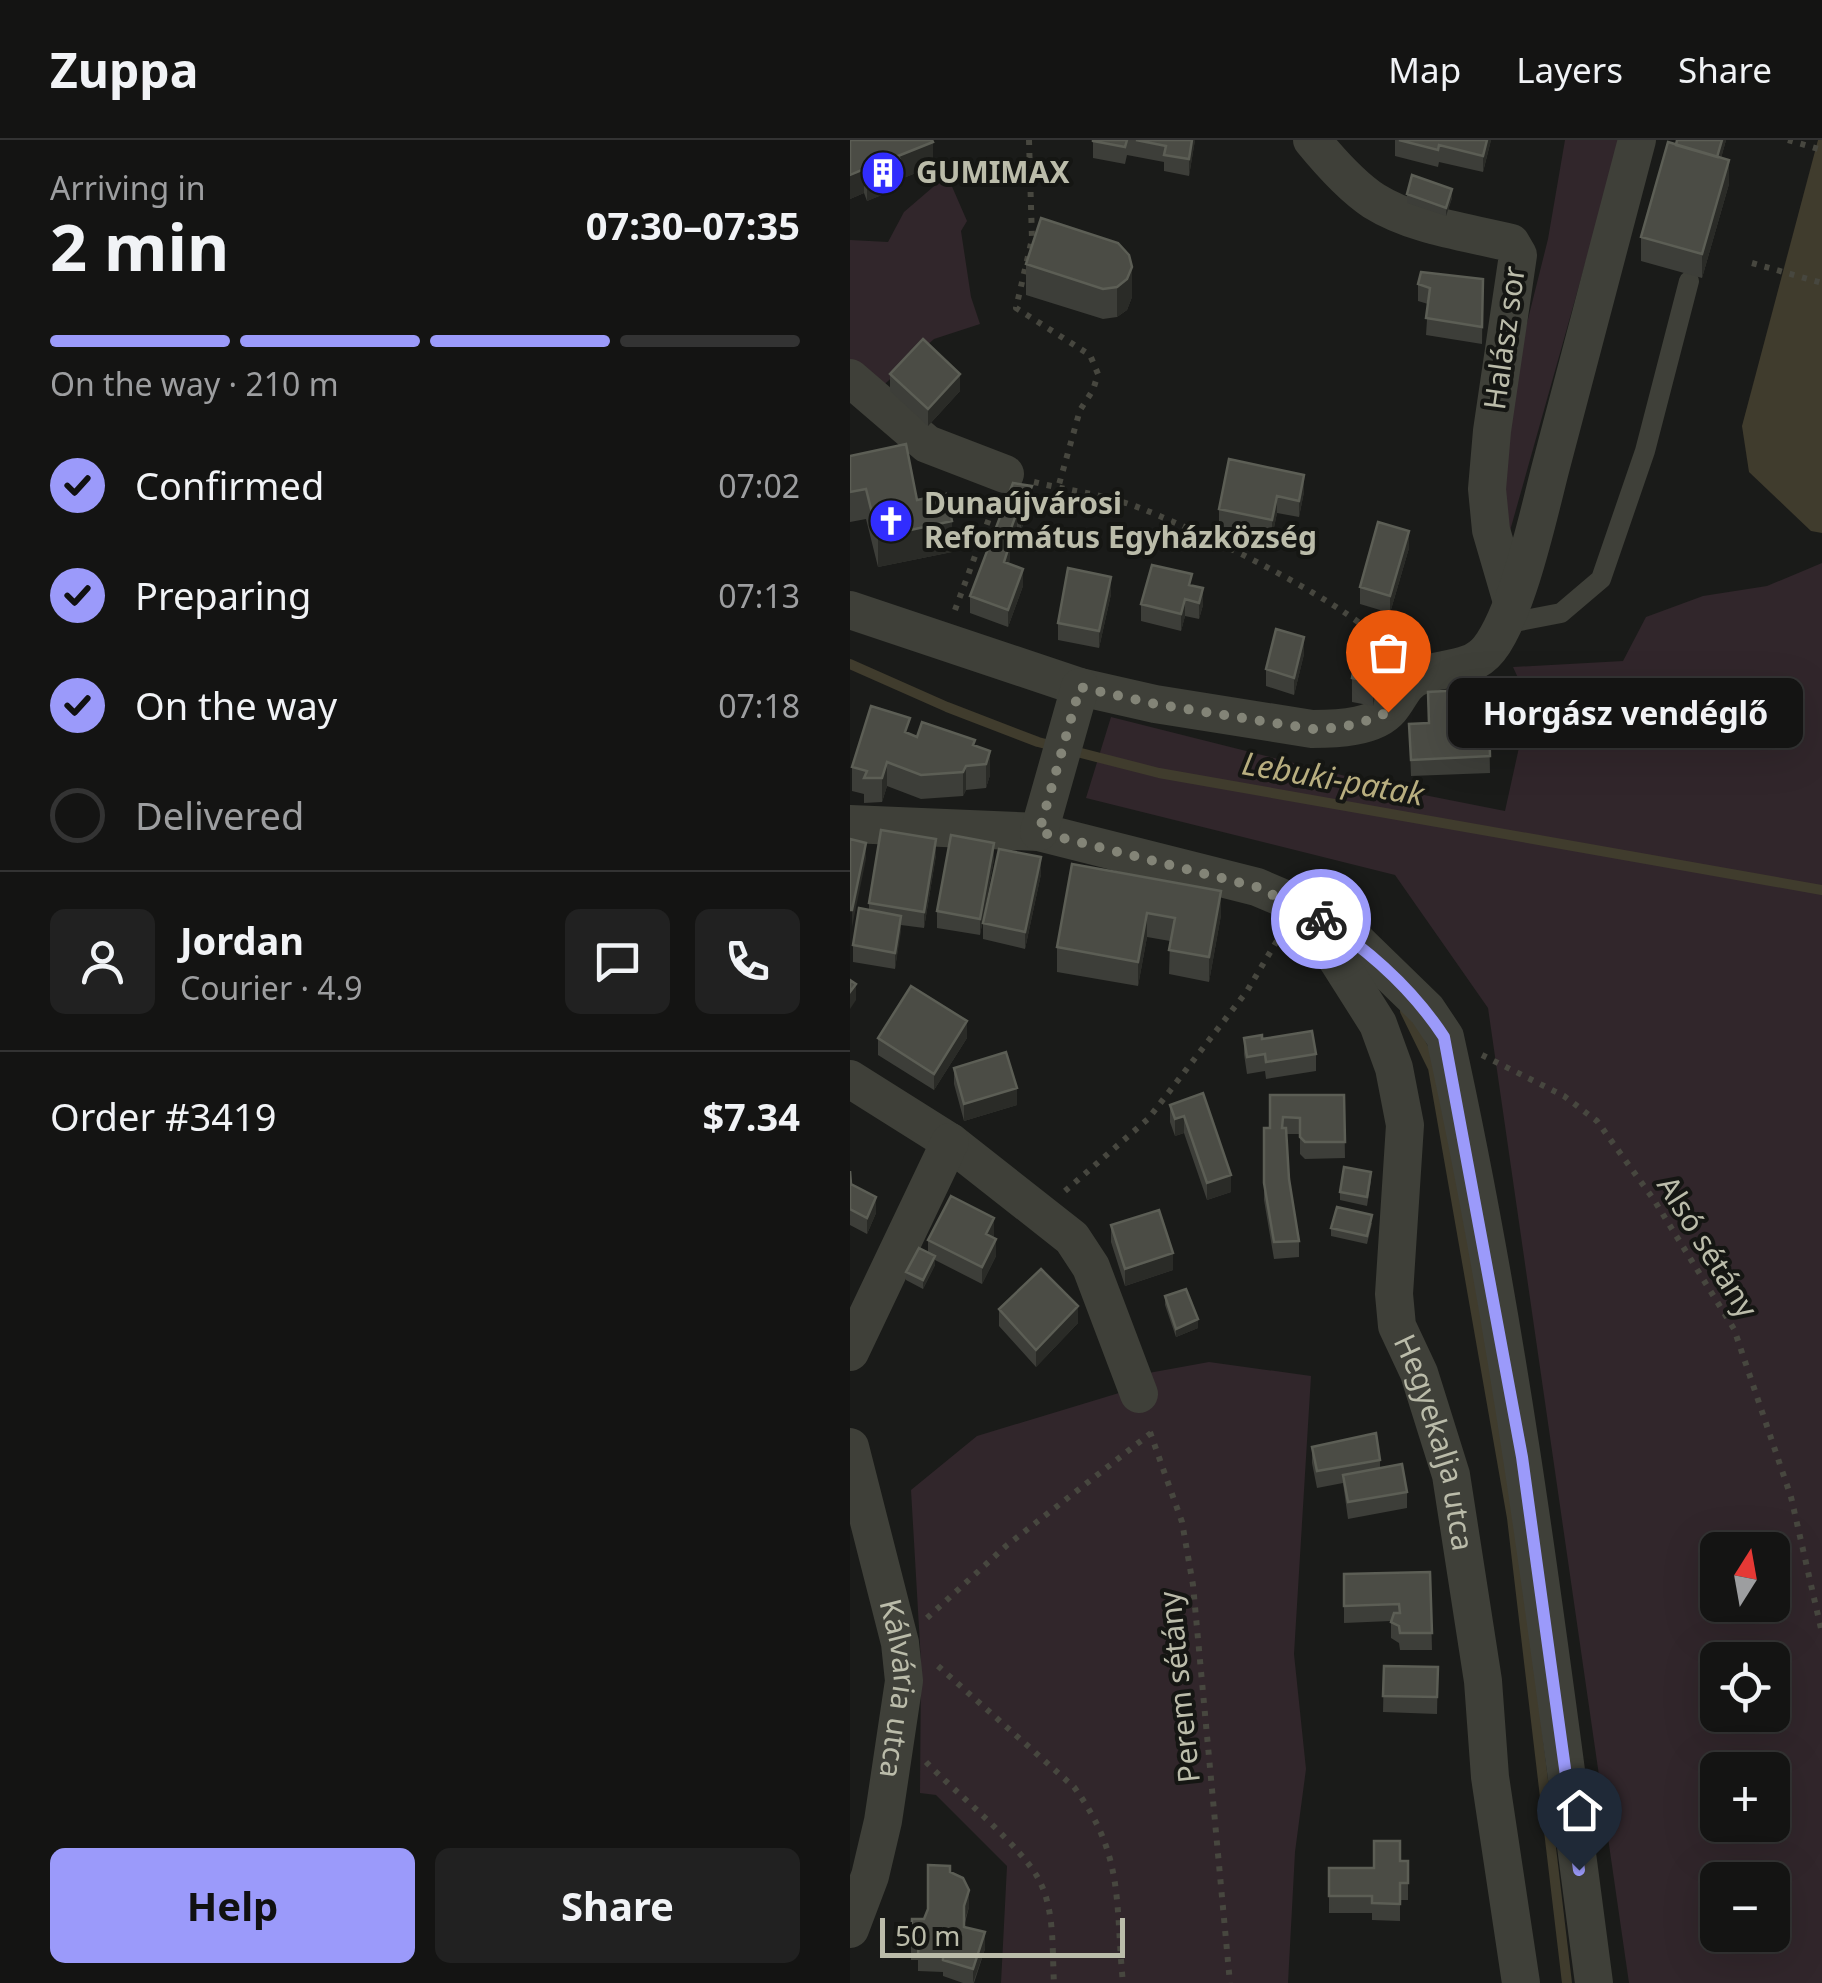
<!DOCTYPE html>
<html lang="en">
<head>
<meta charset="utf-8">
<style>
  body { margin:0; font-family:"Noto Sans",sans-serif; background:#212121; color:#f1f3f6; height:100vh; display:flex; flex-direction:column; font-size:38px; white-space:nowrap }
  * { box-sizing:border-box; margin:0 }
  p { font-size:32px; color:#9d9ea0 }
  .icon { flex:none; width:55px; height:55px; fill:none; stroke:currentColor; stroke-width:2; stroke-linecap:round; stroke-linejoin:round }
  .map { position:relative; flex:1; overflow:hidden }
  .details { display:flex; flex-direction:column; background:#141413; width:850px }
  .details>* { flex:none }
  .needle { width:65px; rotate:11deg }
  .controls { position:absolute; left:850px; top:1392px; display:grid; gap:20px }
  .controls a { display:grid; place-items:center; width:90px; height:90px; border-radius:15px; background:#141413; box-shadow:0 10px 40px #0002,0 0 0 2px #333; font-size:50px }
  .scale { position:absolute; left:30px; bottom:25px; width:245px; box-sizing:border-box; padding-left:10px; border:5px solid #bbbcaa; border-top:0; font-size:28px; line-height:35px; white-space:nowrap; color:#bbbcaa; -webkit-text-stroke:8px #151613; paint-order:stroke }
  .pin { position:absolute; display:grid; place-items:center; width:85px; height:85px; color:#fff; margin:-102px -42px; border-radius:50% 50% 50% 0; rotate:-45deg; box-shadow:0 0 10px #0007 }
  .pin .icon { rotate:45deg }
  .courier { position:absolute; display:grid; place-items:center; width:100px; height:100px; margin:-50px; border:8px solid #9b9afa; border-radius:50%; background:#fff; color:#222; box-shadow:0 2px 12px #0007 }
  .bubble { position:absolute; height:70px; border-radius:15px; background:#141413; box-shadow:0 10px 40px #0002,0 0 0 2px #333; font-size:32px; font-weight:700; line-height:70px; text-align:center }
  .headline em { font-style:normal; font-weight:700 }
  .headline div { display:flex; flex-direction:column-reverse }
  .headline { display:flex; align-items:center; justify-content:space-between; height:170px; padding:0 50px }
  h1 { font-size:65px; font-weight:700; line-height:75px }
  .bar { display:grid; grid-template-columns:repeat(4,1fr); gap:15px 10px; align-content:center; height:120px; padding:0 50px }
  .bar i { height:12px; border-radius:8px; background:#333 }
  .bar .current { background:#9b9afa }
  .bar p { grid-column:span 4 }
  .line { display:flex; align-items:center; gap:25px; padding:0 50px; border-top:2px solid #333 }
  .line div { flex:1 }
  .round { display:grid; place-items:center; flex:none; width:105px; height:105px; border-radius:15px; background:#212121 }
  ol { padding:0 50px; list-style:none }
  li { display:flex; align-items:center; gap:30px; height:110px }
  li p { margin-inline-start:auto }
  li .icon { padding:10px; border-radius:50%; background:#9b9afa; color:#111; stroke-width:4 }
  li:last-child { color:#9d9ea0 }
  li i { width:55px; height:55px; border:5px solid #333; border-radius:50% }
  .action { display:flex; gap:20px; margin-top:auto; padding:20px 50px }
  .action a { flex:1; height:115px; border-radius:15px; background:#9b9afa; color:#111; font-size:40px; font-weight:700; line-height:115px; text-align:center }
  .action a+a { background:#212121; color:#f1f3f6 }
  header { display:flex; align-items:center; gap:60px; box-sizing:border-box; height:140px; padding:0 50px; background:#141413; border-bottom:2px solid #333 }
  header strong { font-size:48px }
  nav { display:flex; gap:55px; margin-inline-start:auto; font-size:35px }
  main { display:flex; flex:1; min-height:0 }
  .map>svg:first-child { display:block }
  .green { fill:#31262b; fill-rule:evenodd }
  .water { fill:#403c2d }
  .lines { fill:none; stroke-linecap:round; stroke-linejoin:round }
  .stream { stroke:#403c2d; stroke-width:10 }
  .path { stroke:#47473f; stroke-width:6; stroke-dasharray:5 8; stroke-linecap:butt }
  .service { stroke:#3f4039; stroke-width:20 }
  .minor { stroke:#3f4039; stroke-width:38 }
  .wall { fill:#3d3e39 }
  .shaded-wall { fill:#2a2b27 }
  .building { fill:#4b4c45; stroke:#5c5e55; stroke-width:2.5 }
  .done { stroke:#838477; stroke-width:10; stroke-dasharray:0 18 }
  .route { stroke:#9b9afa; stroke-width:12 }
  .labels { text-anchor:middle; stroke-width:8; stroke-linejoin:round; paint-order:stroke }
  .poi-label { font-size:30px; font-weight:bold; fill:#bbbcaa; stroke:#151613; text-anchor:start }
  .street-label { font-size:30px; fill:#bbbcaa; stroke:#151613 }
  .water-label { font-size:32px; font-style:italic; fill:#b8ae7f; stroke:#151613 }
</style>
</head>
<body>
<header>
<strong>Zuppa</strong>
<nav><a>Map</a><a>Layers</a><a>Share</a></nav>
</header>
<main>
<section class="details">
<div class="headline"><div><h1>2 min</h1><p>Arriving in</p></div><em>07:30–07:35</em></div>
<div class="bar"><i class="current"></i><i class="current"></i><i class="current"></i><i></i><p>On the way · 210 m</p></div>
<ol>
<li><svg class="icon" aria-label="check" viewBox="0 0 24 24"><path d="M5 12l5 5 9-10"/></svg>Confirmed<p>07:02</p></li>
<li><svg class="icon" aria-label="check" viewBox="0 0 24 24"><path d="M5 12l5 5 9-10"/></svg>Preparing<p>07:13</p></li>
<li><svg class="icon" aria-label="check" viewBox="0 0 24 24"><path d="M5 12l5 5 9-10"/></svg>On the way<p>07:18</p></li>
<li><i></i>Delivered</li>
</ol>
<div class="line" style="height:180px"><a class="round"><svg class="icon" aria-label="person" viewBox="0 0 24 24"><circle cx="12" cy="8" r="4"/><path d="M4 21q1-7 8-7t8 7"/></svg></a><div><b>Jordan</b><p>Courier · 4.9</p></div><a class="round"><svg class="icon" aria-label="chat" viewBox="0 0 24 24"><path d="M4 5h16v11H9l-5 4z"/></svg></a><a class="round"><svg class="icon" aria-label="phone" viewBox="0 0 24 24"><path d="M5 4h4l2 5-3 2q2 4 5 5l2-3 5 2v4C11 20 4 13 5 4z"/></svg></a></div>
<div class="line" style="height:130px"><div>Order #3419</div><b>$7.34</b></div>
<div class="action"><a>Help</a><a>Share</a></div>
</section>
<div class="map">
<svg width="972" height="1843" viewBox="0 0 972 1843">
  <rect width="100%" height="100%" fill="#1a1b19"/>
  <!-- green -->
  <path class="green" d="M715 0H770L656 405 646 368 666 227 698 99Z
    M97 35 117 81 111 91 121 157 130 184 84 199 26 252 0 219V100L38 102 54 72Z
    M972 423V1843H779L638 868 545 735 236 658 261 577 559 652 655 671 679 562 663 527 773 521 796 477 853 456 917 446ZM868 1410H922V1465H868ZM868 1520H922V1575H868ZM922 1630V1685H868V1630ZM922 1740V1795H868V1740Z
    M359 1222 461 1236 444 1514 456 1629 445 1712 438 1843H151L157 1726 86 1655 70 1653 71 1522 61 1350 127 1296 269 1253 293 1234Z"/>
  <!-- water -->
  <path class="water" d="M968 0H972V393L961 391 899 332 892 286Z"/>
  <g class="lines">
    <!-- stream -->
    <path class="stream" d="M0 524 97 567 188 602 309 633 972 750
      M555 871 583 928 662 1378 717 1843"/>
    <!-- path -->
    <path class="path" d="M179 0 182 99 166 168 240 215 248 234 243 250 230 270 208 348
      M938 0 972 10
      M902 123 972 143
      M184 342C216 350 250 354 282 365 333 383 519 471 541 514
      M105 470 144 365
      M632 915 714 956 747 981 804 1060 884 1189 941 1357 972 1493
      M215 1051 298 979 397 851 431 794
      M300 1292 332 1382 343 1445 380 1843
      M77 1478 156 1406 301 1293
      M88 1526 224 1647C275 1716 265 1764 273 1843
      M76 1622C104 1651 175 1709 190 1742 205 1772 202 1811 204 1843"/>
    <!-- service -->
    <path class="service" d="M654 484 711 473 751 439 795 311 839 141"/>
    <!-- minor -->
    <g class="minor">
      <path d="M462 0C480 22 501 46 524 61 564 86 617 92 661 103L668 115 642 291 637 349 641 390 662 462"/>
      <path d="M0 238 77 304 155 334"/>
      <path d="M0 470 230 547 305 564 462 589C485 589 524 588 540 569 551 556 553 543 570 536 593 527 622 531 639 509 667 473 688 377 700 330 729 220 758 110 787 0"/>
      <path d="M0 684 189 692 407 747 449 765 506 801 577 870 595 897C664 1209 702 1526 744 1843"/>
      <path d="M189 692 230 547"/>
      <path id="s1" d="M472 779 478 805 528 884 544 928 555 985 544 1154 547 1186 569 1233 601 1335 633 1541 640 1637 671 1843"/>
      <path d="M0 939 100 1002 222 1098 241 1127 289 1254"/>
      <path d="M0 1212 100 1002"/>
      <path id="s2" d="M0 1307 50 1503 54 1541 33 1681 20 1736 0 1789"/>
    </g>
  </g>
  <!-- wall -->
  <path class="wall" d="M0 0 83 26 51 39V47L17 61 14 53 0 59Z
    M243 0H345L339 36 314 31V22L277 15 275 24 243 18Z
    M545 0H641L633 32 589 22 588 27 545 16Z
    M827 0H876L871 18 879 44 852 138 791 121V97Z
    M557 54 602 58 596 76 557 63Z
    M191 78 282 157 277 170 267 177 253 179 176 155V124Z
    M633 139 632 204 576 195 578 164 568 161V144Z
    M40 234 110 251 78 286 40 251Z
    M0 316 67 360 102 412 28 427 16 379 0 382Z
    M379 319 454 352 449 377 427 373 422 397 369 386V369Z
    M163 343 182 362 171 390 167 389 160 407 159 424 173 446 158 487 120 473V456Z
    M559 408 540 473 510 464V447Z
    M342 446 353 465 349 479 335 476 331 491 291 481V464Z
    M261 454 249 508 208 500V483Z
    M454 514 444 555 416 546V529Z
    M530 534 523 566 502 562V538Z
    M578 552 614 581 639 579 640 633 561 636 559 584 578 583Z
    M60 594 67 597 125 606 140 611V635L136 648 116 650 113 656 71 659 37 646 32 662 14 663V654L2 651V627Z
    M86 715 74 788 51 785 45 829 3 822V805L19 770V763Z
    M144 719 130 795 87 788V771Z
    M222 724 371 775 359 842 319 834 320 801 297 797 288 846 207 832V807Z
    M191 734 175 809 133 799V783Z
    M28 898H117L84 950 28 915Z
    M394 898 466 914V931L416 939 415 931 397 934 394 914Z
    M104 928 167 965 114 981 104 944Z
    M353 953 381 1052 357 1060 334 993 325 996 320 982V965Z
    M420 955H494L495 1018 455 1019 450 1014V994H436L439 1039 449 1101V1117L424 1119 414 1060V988H420Z
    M0 1031 1 1044 26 1073 17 1094 0 1085Z
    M521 1041 517 1066 490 1060V1052Z
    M522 1083 517 1104 481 1096V1088Z
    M261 1085 323 1130 275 1146 261 1102Z
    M144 1095 143 1097 146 1116 132 1144 85 1120V1125L73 1149 56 1140V1132L78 1113V1100Z
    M315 1156 348 1188 326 1197 315 1165Z
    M149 1169 228 1183 186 1227 149 1186Z
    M462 1307 530 1320V1328L557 1352V1368L498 1379 493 1343 467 1348 462 1323Z
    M580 1432 582 1510H550L549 1503 541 1498V1481L494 1483V1434Z
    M534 1526 588 1527 587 1574 533 1572Z
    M550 1721H558V1760H550V1781L522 1780V1773H479V1728H524Z
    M100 1732 119 1767 114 1787 135 1809 124 1843H113L93 1836V1832L68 1831V1820H61V1803Z"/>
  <!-- shaded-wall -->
  <path class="shaded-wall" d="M342 0H345L339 36V19Z
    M637 0H641L633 32V16Z
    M872 0H876L865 40V24Z
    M83 2V26L51 39V47L17 61V36L48 16Z
    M879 20V44L852 138V114Z
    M14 29V53L0 59V35Z
    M602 49V58L596 76V68Z
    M282 127V157L277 170 267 177V147Z
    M110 234V251L78 286V269Z
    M454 335V352L449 377V361Z
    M182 346V362L171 390V373Z
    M427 356V373L422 397V380Z
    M167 372V389L160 407V420L154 439 156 402Z
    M102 381V412L28 427V397Z
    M559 391V408L540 473V456Z
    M173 429V446L158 487V470Z
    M261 437V454L249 508V491Z
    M353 448V465L349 479V463Z
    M335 459V476L331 491V474Z
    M454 497V514L444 555V538Z
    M530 510V534L523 566V542Z
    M140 611V635L136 648V624Z
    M37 622V646L32 662V638Z
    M116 626V650L113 656V632Z
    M86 699V715L74 788V772Z
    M16 703V719L2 787V770Z
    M144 703V719L130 795V779Z
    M191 717V734L175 809V792Z
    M371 751V775L359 842V817Z
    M297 773V797L288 846V822Z
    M51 776V792L45 829V813Z
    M6 844V860L0 869V852Z
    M117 881V898L84 950V934Z
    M167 948V965L114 981V964Z
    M334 976V993L325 996V979Z
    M381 1035V1052L357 1060V1043Z
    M26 1057V1073L17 1094V1078Z
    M144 1078V1095L136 1110V1094Z
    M146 1099V1116L132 1144V1127Z
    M323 1113V1130L275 1146V1129Z
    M85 1116V1125L73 1149V1140Z
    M228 1166V1183L186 1227V1210Z
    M348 1179V1188L326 1197V1189Z
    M119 1750V1767L114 1782V1766Z
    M135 1792V1809L123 1843V1829Z"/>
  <!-- building -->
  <path class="building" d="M0 0H82L83 2 48 16 51 22 17 36 14 29 0 35Z
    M243 0H277L275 7 243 1Z
    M286 0H342L339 19 314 15 316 6Z
    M549 0H637L633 16 589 5 588 10Z
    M827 0H872L867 17 826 5Z
    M818 2 879 20 852 114 791 97Z
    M562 35 602 49 596 68 557 54Z
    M191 78 268 103 279 115 282 127 277 139 267 147 253 149 176 124Z
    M571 132 633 139 632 187 576 178 580 148 568 144Z
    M73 199 110 234 78 269 40 234Z
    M56 304 67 360 96 354 102 381 28 397 16 349 0 352V316Z
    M379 319 454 335 449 361 427 356 422 380 369 369Z
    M163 343 182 346 171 373 167 372 156 402 160 403 154 422 173 429 158 470 120 456Z
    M528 382 559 391 540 456 510 447Z
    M302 425 342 434 339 445 353 448 349 463 335 459 331 474 291 464Z
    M218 428 261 437 249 491 208 483Z
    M426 489 454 497 444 538 416 529Z
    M508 506 530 510 523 542 502 538Z
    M613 550 614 581 639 579 640 616 561 620 559 584 579 583 578 552Z
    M21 566 60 578 55 592 67 597 72 582 125 600 123 605 140 611 136 624 116 626 113 632 71 635 37 622 32 638H14L17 631 2 627Z
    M31 690 86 699 74 772 19 763Z
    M101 695 144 703 130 779 87 771Z
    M0 699 16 703 2 770H0Z
    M149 709 191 717 175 792 133 783Z
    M222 724 371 751 359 817 319 810 325 778 297 773 288 822 207 807Z
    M9 768 51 776 45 813 3 805Z
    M0 840 6 844 0 852Z
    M61 846 117 881 84 934 28 898Z
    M462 891 466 914 416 922 415 914 397 917 394 898 412 895V899Z
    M156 912 167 948 114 964 104 928Z
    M353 953 381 1035 357 1043 334 976 325 979 320 965Z
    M420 955H494L495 1002H455L450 997V978L433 977 432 988H436L439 1039 449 1101 424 1102 414 1043V988H420Z
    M494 1027 521 1032 517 1057 490 1052Z
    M0 1031 1 1044 26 1057 17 1078 0 1069Z
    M101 1056 144 1078 136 1094 146 1099 132 1127 78 1100Z
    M487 1067 522 1075 517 1096 481 1088Z
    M309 1070 323 1113 275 1129 261 1085Z
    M69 1108 85 1116 73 1140 56 1132Z
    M191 1129 228 1166 186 1210 149 1169Z
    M336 1149 348 1179 326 1189 315 1156Z
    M526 1293 530 1320 467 1331 462 1307Z
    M552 1324 557 1352 498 1362 493 1335Z
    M580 1432 582 1493H550L549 1486 541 1482 544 1473H550L549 1464 494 1466V1434Z
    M534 1526 588 1527 587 1557 533 1556Z
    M524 1701H550V1721H558V1743H550V1764L522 1763V1756H479V1728H524Z
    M78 1725 100 1726V1732L113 1738 119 1750 114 1766V1787L135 1792 123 1829 93 1820V1815L68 1814 69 1803H61L62 1779H74L78 1769Z"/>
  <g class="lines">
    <!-- done -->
    <path class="done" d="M471 779 407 747 189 692 230 547 305 564 462 589C489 589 513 584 538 572"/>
    <!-- route -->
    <path class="route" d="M471 779C520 811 562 848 594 897L672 1317 729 1730"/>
  </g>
  <!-- icons -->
  <defs>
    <symbol id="building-disc" viewBox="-11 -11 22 22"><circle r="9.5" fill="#312dfe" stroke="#151613"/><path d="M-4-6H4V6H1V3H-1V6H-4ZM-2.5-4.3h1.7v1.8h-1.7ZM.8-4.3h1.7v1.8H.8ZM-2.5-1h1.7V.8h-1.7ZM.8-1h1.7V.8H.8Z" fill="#fff"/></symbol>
    <symbol id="church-disc" viewBox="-11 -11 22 22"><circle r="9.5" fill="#312dfe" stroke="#151613"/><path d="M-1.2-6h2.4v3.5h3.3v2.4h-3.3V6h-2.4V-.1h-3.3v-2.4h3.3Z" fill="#fff"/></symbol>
  </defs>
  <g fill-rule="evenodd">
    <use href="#building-disc" x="8" y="8" width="50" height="50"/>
    <use href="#church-disc" x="16" y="356" width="50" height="50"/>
  </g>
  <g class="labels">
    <!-- poi labels -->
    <g class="poi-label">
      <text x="66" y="43">GUMIMAX</text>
      <text x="74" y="374">Dunaújvárosi<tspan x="74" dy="34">Református Egyházközség</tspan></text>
    </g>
    <!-- street labels -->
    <g class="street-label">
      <text transform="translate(655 198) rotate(-82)" y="10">Halász sor</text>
      <text transform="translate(857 1107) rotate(58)" y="10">Alsó sétány</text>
      <text dy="10" stroke="none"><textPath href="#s1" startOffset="550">Hegyekalja utca</textPath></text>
      <text transform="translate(330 1547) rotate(-96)" y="10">Perem sétány</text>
      <text dy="10" stroke="none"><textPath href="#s2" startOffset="248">Kálvária utca</textPath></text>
    </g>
    <!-- water labels -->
    <g class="water-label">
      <text transform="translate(483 639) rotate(10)" y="11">Lebuki-patak</text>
    </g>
  </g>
</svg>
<div class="controls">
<a><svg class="needle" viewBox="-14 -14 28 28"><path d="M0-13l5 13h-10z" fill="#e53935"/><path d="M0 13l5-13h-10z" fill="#9d9ea0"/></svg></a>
<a><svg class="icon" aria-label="locate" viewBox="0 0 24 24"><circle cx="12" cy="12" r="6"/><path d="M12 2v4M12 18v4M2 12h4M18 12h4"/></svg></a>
<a>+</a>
<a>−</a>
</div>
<div class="scale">50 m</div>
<div class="pin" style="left:538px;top:572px;background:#ea580c"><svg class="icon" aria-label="bag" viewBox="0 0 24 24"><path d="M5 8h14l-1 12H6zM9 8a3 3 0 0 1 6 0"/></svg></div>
<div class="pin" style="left:729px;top:1730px;background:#1f2937"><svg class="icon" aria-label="home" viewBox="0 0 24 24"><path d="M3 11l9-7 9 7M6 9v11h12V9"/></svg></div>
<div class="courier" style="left:471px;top:779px"><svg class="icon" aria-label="bike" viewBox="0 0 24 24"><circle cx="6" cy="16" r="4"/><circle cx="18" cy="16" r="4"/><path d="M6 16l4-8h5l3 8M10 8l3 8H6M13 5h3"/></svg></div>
<div class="bubble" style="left:598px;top:538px;width:355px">Horgász vendéglő</div>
</div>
</main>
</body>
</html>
